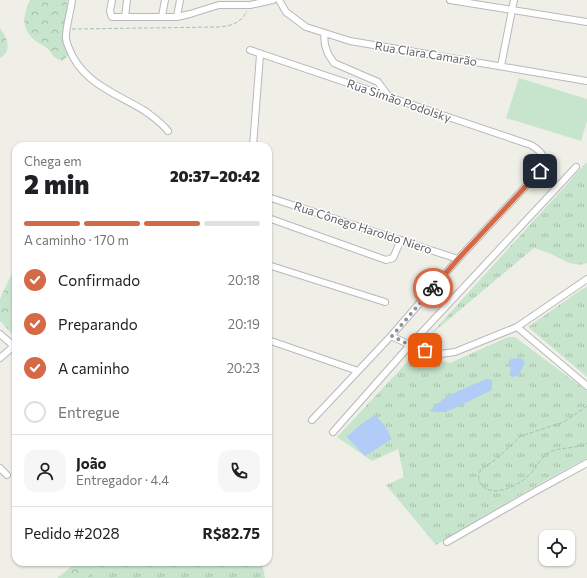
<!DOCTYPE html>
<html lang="pt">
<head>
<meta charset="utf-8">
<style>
  body { margin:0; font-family:Commissioner,sans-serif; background:#f6f6f6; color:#202124; height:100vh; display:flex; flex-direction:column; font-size:15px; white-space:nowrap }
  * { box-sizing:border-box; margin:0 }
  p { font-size:13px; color:#757577 }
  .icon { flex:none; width:22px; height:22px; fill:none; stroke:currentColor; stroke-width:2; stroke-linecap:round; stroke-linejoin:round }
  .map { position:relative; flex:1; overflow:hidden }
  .side { position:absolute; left:12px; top:142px; width:260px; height:424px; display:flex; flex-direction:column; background:#fff; border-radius:12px; box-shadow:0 1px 3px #0004 }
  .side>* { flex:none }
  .buttons { position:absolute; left:539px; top:530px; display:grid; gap:8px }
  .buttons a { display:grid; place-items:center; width:36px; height:36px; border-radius:8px; background:#fff; box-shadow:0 1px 3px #0004; font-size:20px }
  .pin { position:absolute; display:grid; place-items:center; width:34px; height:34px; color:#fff; margin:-17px; border-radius:8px; box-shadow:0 2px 6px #0006 }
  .courier { position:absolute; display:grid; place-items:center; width:40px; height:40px; margin:-20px; border:3px solid #d66946; border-radius:50%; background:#fff; color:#222; box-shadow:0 1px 5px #0007 }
  .head em { font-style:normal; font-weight:800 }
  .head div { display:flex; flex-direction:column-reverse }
  .head { display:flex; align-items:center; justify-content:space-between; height:68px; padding:0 12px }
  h1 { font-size:26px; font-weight:800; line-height:30px }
  .bar { display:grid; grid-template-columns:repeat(4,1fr); gap:6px 4px; align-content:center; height:48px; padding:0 12px }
  .bar i { height:5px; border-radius:3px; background:#e0e0e0 }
  .bar .selected { background:#d66946 }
  .bar p { grid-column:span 4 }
  .line { display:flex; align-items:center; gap:10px; padding:0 12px; border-top:1px solid #e0e0e0 }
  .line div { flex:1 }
  .round { display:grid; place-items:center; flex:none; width:42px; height:42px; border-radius:12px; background:#f6f6f6 }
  ol { padding:0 12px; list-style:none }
  li { display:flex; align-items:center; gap:12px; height:44px }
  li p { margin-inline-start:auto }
  li .icon { padding:4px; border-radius:50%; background:#d66946; color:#fff; stroke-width:4 }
  li:last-child { color:#757577 }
  li i { width:22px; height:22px; border:2px solid #e0e0e0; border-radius:50% }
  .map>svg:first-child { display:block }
  .grass { fill:url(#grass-tufts) }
  .forest { fill:url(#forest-crowns) }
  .pitch { fill:#c7e4cc }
  .water { fill:#b1ccf6 }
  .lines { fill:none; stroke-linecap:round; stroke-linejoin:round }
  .minor-casing { stroke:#b7b8bc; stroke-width:8 }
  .path { stroke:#a1c4b1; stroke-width:1; stroke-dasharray:4 2; stroke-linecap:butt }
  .minor { stroke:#fff; stroke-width:6 }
  .done { stroke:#919394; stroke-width:4; stroke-dasharray:0 7.2 }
  .route { stroke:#d66946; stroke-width:5 }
  .labels { text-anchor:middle; stroke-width:3; stroke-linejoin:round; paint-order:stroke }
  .street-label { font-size:12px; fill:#5f6166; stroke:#fff }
</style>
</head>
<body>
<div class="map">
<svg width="587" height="578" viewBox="0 0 587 578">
  <defs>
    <pattern id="grass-tufts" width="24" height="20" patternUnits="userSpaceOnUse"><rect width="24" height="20" fill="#c7e4cc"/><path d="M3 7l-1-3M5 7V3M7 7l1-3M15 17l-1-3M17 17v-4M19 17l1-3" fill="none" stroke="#a5bca9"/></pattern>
    <pattern id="forest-crowns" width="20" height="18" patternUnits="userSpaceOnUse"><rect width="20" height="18" fill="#c7e4cc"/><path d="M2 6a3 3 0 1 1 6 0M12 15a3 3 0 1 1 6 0" fill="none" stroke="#a5bca9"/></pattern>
  </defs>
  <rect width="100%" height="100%" fill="#efefe8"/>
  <!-- grass -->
  <path class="grass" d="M587 162V263C574 268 564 260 553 255 547 252 540 250 534 248L429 336Z
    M587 287V377L528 327 582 289Z
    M508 337H515L587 391V458L539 484 436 545 386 485 404 477 398 449 372 461 337 437 412 357 419 356 450 363Z
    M114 562H262L265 578H87C93 567 102 563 114 562Z"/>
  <!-- forest -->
  <path class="forest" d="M30 0H67L69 55 62 61C51 56 54 56 48 49 45 46 40 44 37 42 21 30 22 17 30 0Z
    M0 28C7 38 13 51 0 58Z
    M16 265V338L0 321V299Z
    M77 562H113C102 563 93 567 87 578H57Z"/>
  <!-- pitch -->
  <path class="pitch" d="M519 78 587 99V121L581 141 506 118Z"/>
  <!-- water -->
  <path class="water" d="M516 358H521L525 362 519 375 513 377 509 375 511 367 508 362 511 359Z
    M486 379 492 380V390L446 412H438L430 411C445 394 467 388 486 379Z
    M375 415 385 426 392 439 365 456 347 437 360 425Z"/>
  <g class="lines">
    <defs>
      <path id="minor" d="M72 0C71 11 65 29 66 39 67 45 70 51 73 57 88 85 119 95 145 111 153 117 162 123 168 131
        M112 0 110 11 111 15 112 17H125
        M127 0 125 17H177L190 14 219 5H250L273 0
        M279 0 286 12 306 27 350 41 587 81
        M450 0 587 22
        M162 16 165 0
        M177 17 180 0
        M324 34 325 45 328 54 334 63 378 82 389 97
        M250 50 531 145C544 153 546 157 540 171L458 259 391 336 312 420
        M501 66 514 0
        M253 146 260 55
        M268 197 458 259
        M268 221 270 219 274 220 386 260 393 258 401 240
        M268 265 385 302
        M517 327 587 386
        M0 334 16 348
        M391 336 410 345 440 354 455 352 517 327 587 279
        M268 340 358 371
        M0 358 14 346
        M333 432 410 345 576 167
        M0 468 7 475
        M447 542 536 491 587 463"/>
    </defs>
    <!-- minor casing -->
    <use href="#minor" class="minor-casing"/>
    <!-- path -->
    <path class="path" d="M72 29 219 27C231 26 241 23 247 11
      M587 406 564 422 521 436 495 460 481 469C479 473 477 479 481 484 491 499 518 486 528 476 536 470 539 459 548 453 560 446 574 450 587 443"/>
    <!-- minor -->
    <use href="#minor" class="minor"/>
  </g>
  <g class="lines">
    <!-- done -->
    <path class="done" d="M425 350 410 345 392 336 433 288"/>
    <!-- route -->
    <path class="route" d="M433 288 458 259 540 171"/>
  </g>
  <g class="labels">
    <!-- street labels -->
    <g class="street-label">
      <text transform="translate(426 54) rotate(9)" y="4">Rua Clara Camarão</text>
      <text transform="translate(399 101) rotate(19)" y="4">Rua Simão Podolsky</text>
      <text transform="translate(363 228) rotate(18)" y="4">Rua Cônego Haroldo Niero</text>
    </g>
  </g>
</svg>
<div class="buttons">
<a><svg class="icon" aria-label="locate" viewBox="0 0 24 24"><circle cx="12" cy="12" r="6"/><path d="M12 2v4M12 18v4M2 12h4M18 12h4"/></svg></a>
</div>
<div class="pin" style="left:425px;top:350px;background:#ea580c"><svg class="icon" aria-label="bag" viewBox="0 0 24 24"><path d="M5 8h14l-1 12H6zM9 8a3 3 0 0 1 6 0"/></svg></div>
<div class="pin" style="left:540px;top:171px;background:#1f2937"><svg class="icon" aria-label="home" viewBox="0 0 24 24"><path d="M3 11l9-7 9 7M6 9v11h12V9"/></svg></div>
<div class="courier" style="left:433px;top:288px"><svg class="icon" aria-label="bike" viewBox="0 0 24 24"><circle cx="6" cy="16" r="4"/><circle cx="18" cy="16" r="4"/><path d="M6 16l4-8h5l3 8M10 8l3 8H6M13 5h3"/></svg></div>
<section class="side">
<div class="head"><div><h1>2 min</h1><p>Chega em</p></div><em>20:37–20:42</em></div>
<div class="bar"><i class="selected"></i><i class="selected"></i><i class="selected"></i><i></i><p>A caminho · 170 m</p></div>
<ol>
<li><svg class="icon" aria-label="check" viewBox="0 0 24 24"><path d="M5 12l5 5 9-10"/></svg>Confirmado<p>20:18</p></li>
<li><svg class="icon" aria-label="check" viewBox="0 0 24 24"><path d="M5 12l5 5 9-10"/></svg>Preparando<p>20:19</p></li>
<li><svg class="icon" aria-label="check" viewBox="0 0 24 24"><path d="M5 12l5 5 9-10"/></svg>A caminho<p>20:23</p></li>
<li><i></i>Entregue</li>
</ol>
<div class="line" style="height:72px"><a class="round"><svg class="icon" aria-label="person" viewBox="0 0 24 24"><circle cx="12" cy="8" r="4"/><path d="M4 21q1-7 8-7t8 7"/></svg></a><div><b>João</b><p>Entregador · 4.4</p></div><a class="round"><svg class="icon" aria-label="phone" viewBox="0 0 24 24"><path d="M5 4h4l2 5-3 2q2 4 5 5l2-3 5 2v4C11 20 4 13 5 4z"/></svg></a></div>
<div class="line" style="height:52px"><div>Pedido #2028</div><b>R$82.75</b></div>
</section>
</div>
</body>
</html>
